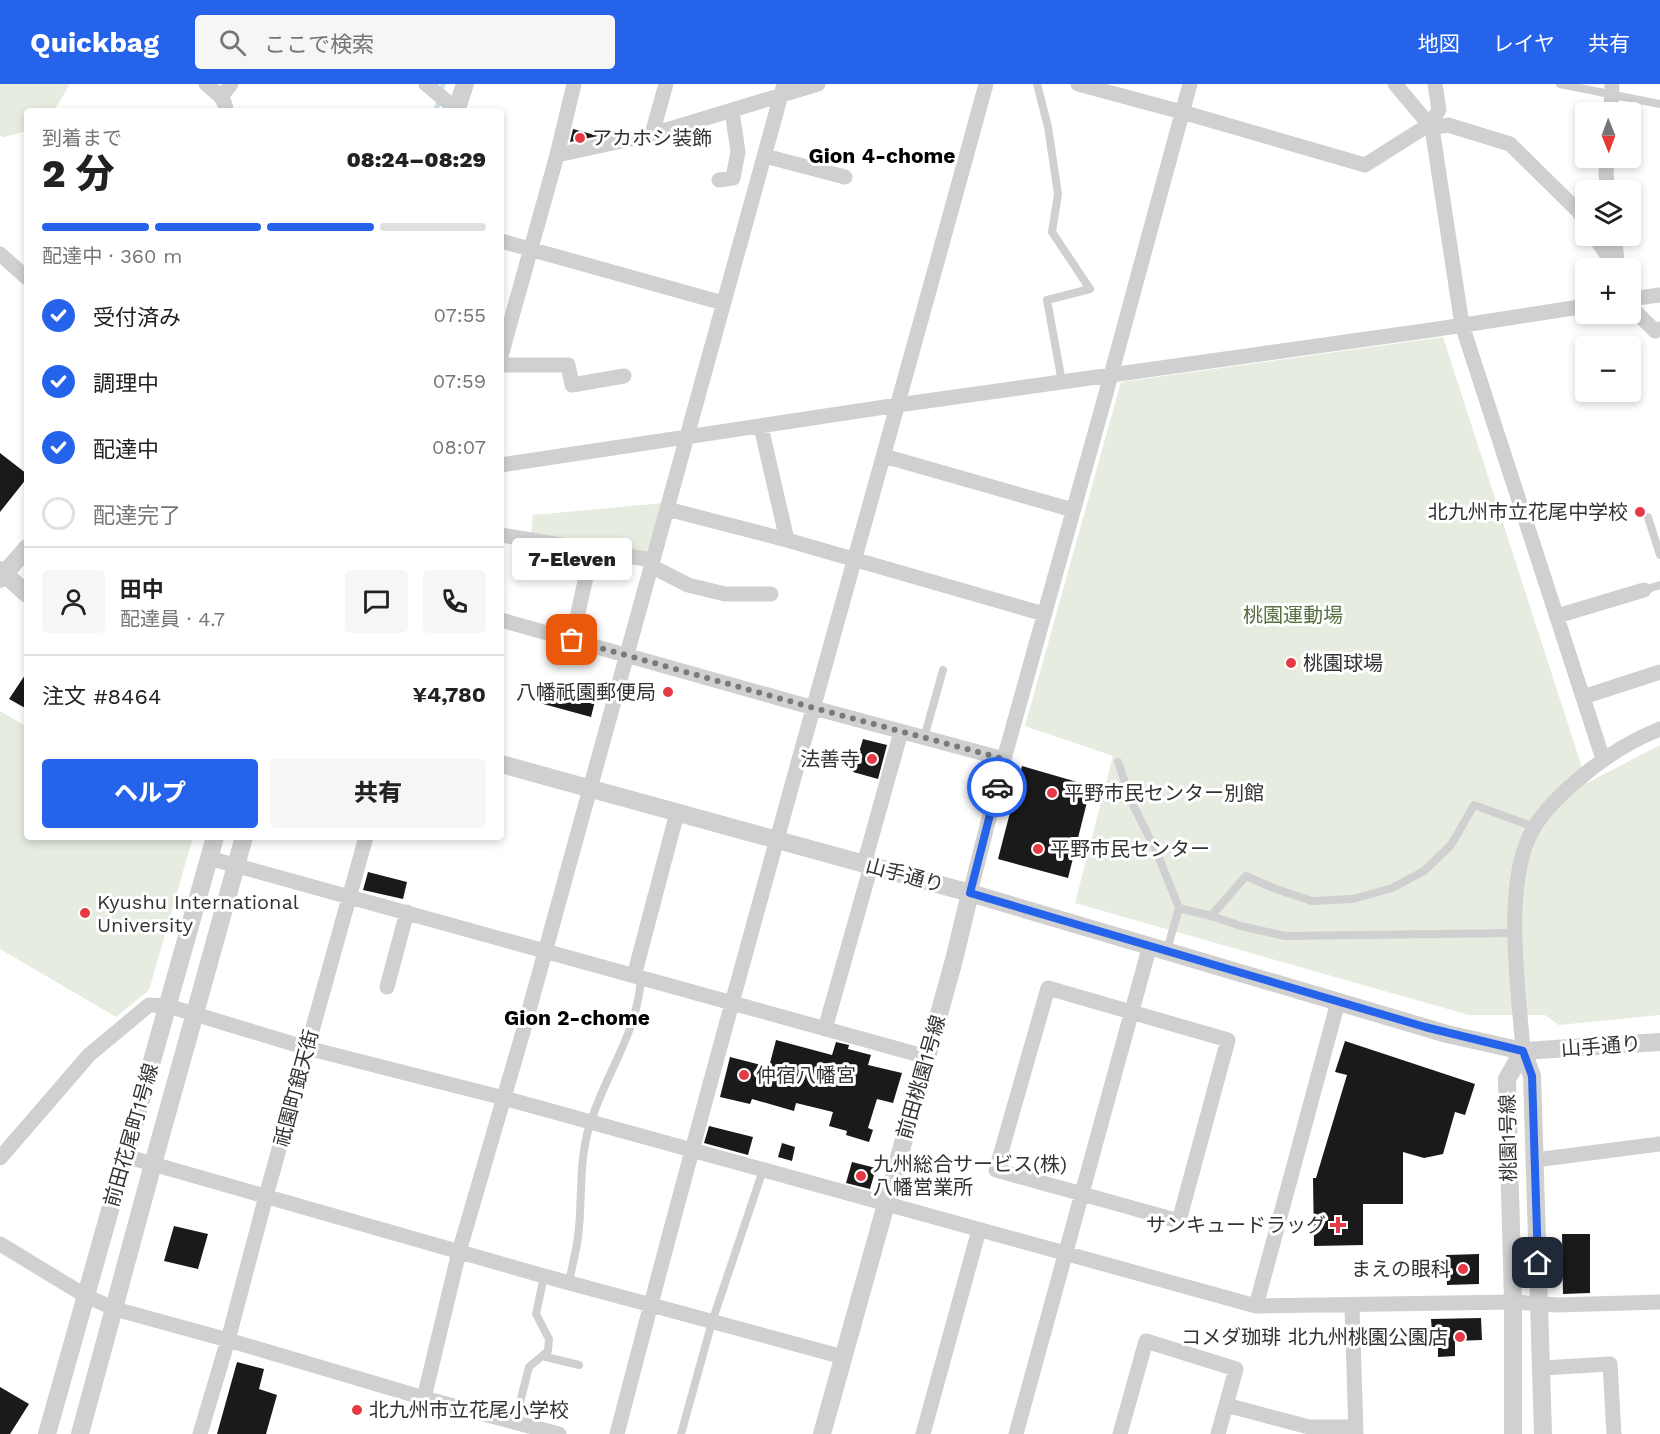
<!DOCTYPE html>
<html lang="ja">
<head>
<meta charset="utf-8">
<style>
  body { margin:0; font-family:"Work Sans","Noto Sans JP",sans-serif; background:#f6f6f6; color:#222; height:100vh; display:flex; flex-direction:column; font-size:22px; white-space:nowrap }
  * { box-sizing:border-box; margin:0 }
  p { font-size:20px; color:#767676 }
  .icon { flex:none; width:33px; height:33px; fill:none; stroke:currentColor; stroke-width:2; stroke-linecap:round; stroke-linejoin:round }
  .map { position:relative; flex:1; overflow:hidden }
  .sheet { position:absolute; left:24px; top:24px; width:480px; height:732px; display:flex; flex-direction:column; background:#fff; border-radius:6px; box-shadow:0 3px 9px #0003 }
  .sheet>* { flex:none }
  .needle { width:39px; rotate:179deg }
  .controls { position:absolute; left:1575px; top:18px; display:grid; gap:12px }
  .controls a { display:grid; place-items:center; width:66px; height:66px; border-radius:6px; background:#fff; box-shadow:0 3px 9px #0003; font-size:30px }
  .pin { position:absolute; display:grid; place-items:center; width:51px; height:51px; color:#fff; margin:-26px; border-radius:12px; box-shadow:0 3px 9px #0006 }
  .courier { position:absolute; display:grid; place-items:center; width:60px; height:60px; margin:-30px; border:4px solid #2563eb; border-radius:50%; background:#fff; color:#222; box-shadow:0 2px 8px #0007 }
  .bubble { position:absolute; height:42px; border-radius:6px; background:#fff; box-shadow:0 3px 9px #0003; font-size:20px; font-weight:800; line-height:42px; text-align:center }
  .overview em { font-style:normal; font-weight:800 }
  .overview div { display:flex; flex-direction:column-reverse }
  .overview { display:flex; align-items:center; justify-content:space-between; height:102px; padding:0 18px }
  h1 { font-size:39px; font-weight:800; line-height:45px }
  .bar { display:grid; grid-template-columns:repeat(4,1fr); gap:9px 6px; align-content:center; height:72px; padding:0 18px }
  .bar i { height:8px; border-radius:4px; background:#e0e0e0 }
  .bar .active { background:#2563eb }
  .bar p { grid-column:span 4 }
  .line { display:flex; align-items:center; gap:15px; padding:0 18px; border-top:2px solid #e0e0e0 }
  .line div { flex:1 }
  .round { display:grid; place-items:center; flex:none; width:63px; height:63px; border-radius:6px; background:#f6f6f6 }
  ol { padding:0 18px; list-style:none }
  li { display:flex; align-items:center; gap:18px; height:66px }
  li p { margin-inline-start:auto }
  li .icon { padding:6px; border-radius:50%; background:#2563eb; color:#fff; stroke-width:4 }
  li:last-child { color:#767676 }
  li i { width:33px; height:33px; border:3px solid #e0e0e0; border-radius:50% }
  .primary-button { display:flex; gap:12px; margin-top:auto; padding:12px 18px }
  .primary-button a { flex:1; height:69px; border-radius:6px; background:#2563eb; color:#fff; font-size:24px; font-weight:800; line-height:69px; text-align:center }
  .primary-button a+a { background:#f6f6f6; color:#222 }
  header { display:flex; align-items:center; gap:36px; box-sizing:border-box; height:84px; padding:0 30px; background:#2563eb; color:#fff }
  header strong { font-size:28px }
  nav { display:flex; gap:33px; margin-inline-start:auto; font-size:21px }
  .search { width:420px; height:54px; background:#f6f6f6; display:flex; align-items:center; gap:15px; box-sizing:border-box; padding:0 21px; border-radius:6px; color:#767676; font-size:22px }
  .map>svg:first-child { display:block }
  .green { fill:#e6ecdf }
  .lines { fill:none; stroke-linecap:round; stroke-linejoin:round }
  .stream { stroke:#cfe2ee; stroke-width:5 }
  .building { fill:#1a1a1a }
  .service { stroke:#d0d0d0; stroke-width:8 }
  .minor { stroke:#d0d0d0; stroke-width:15 }
  .tertiary { stroke:#d0d0d0; stroke-width:18 }
  .done { stroke:#7a7a7a; stroke-width:6; stroke-dasharray:0 10.8 }
  .route { stroke:#2563eb; stroke-width:8 }
  .poi-dot { fill:#e63946; stroke:#fff; stroke-width:2 }
  .labels { text-anchor:middle; stroke-width:6; stroke-linejoin:round; paint-order:stroke }
  .poi-label { font-size:20px; fill:#333; stroke:#fff; text-anchor:start }
  .park-label { font-size:20px; fill:#56703f; stroke:#fff }
  .street-label { font-size:20px; fill:#333; stroke:#fff }
  .neighbourhood-label { font-size:21px; font-weight:bold; fill:#000; stroke:#fff }
</style>
</head>
<body>
<header>
<strong>Quickbag</strong>
<div class="search"><svg class="icon" aria-label="search" viewBox="0 0 24 24"><circle cx="10" cy="10" r="6"/><path d="M15 15l6 6"/></svg>ここで検索</div>
<nav><a>地図</a><a>レイヤ</a><a>共有</a></nav>
</header>
<div class="map">
<svg width="1660" height="1350" viewBox="0 0 1660 1350">
  <rect width="100%" height="100%" fill="#fff"/>
  <!-- green -->
  <path class="green" d="M0 0H70L54 27H27V47L4 53 0 52Z
    M1443 253 1587 699 1660 661V931L1559 941 1545 931H1469L1075 819 1113 672 1025 642 1121 298Z
    M664 419 649 469 531 450 533 431Z
    M0 627 27 643V753H193L149 906 116 933 0 865Z"/>
  <g class="lines">
    <!-- stream -->
    <path class="stream" d="M436 27 443 0"/>
  </g>
  <!-- building -->
  <path class="building" d="M573 45 598 52 570 58Z
    M0 369 27 390V394L0 428Z
    M27 588V625L9 615Z
    M542 598 596 613 591 633 536 618Z
    M863 655 887 661 878 695 853 688Z
    M1022 682 1091 702 1068 794 998 775Z
    M368 788 407 798 403 815 363 806Z
    M776 956 832 971 836 958 849 961 848 965 871 971 868 981 902 989 893 1019 877 1015 868 1044 873 1046 869 1058 846 1051 847 1047 829 1042 833 1028 796 1019 794 1027 752 1015 750 1020 720 1013 730 973 769 983Z
    M1345 957 1475 1000 1465 1031 1455 1028 1443 1070 1424 1074 1403 1068V1120H1363V1161L1314 1162 1313 1094H1316L1347 991 1335 988Z
    M709 1042 753 1053 748 1071 704 1059Z
    M782 1059 795 1063 792 1077 778 1073Z
    M852 1078 876 1084 870 1105 846 1099Z
    M174 1142 208 1150 198 1185 164 1177Z
    M1562 1150H1590V1209L1563 1210Z
    M1479 1170V1200L1447 1201 1446 1171Z
    M1481 1234 1482 1256 1455 1257V1272L1438 1273V1249H1432L1431 1235Z
    M237 1278 264 1285 259 1305 277 1311 266 1350H217Z
    M0 1303 29 1320 10 1350H0Z"/>
  <g class="lines">
    <!-- service -->
    <path class="service" d="M1037 0 1048 43 1058 110 1052 148 1090 205 1047 216 1062 298
      M1560 0 1660 20
      M1648 433 1660 471
      M1644 506 1660 501
      M924 654 943 586
      M1118 678 1132 719 1157 769 1179 824 1211 832 1241 842 1285 852 1515 849
      M1211 832 1246 792 1276 805 1312 817 1353 815 1392 804 1424 787 1451 761 1474 721 1534 743
      M1167 866 1179 824
      M569 1198C572 1183 576 1168 578 1153 583 1115 578 1077 590 1040 606 988 637 951 641 894
      M542 1272 579 1281
      M515 1338 529 1283 548 1267 549 1255 536 1230 544 1192
      M681 1350 712 1238 763 1086"/>
    <!-- minor -->
    <path class="minor" d="M206 0C215 8 226 14 226 27
      M426 0 456 25
      M1078 0 1182 28 1365 81 1430 40 1439 26 1435 0
      M1395 0 1432 44 1462 241 1603 675
      M221 13 231 0
      M1611 28 1612 0
      M1432 44 1448 41 1510 60 1578 127 1586 138
      M652 50 666 0
      M557 71 650 51 818 0
      M765 72 845 93
      M1607 74 1606 90 1608 106
      M719 96 733 94 738 68 732 27
      M1594 152 1616 184
      M1614 152 1618 184
      M501 157 723 219
      M0 170 27 194
      M1630 215 1660 211
      M1630 222 1655 247 1660 245
      M501 272 557 71 574 0
      M501 281H568L572 301 624 292
      M761 343 787 456
      M884 372 1073 426
      M501 381 898 321 1431 246 1586 222
      M667 425 787 456 1044 530
      M501 451 652 476
      M651 482 688 501 725 510H771
      M1557 532 1644 506
      M501 536 814 624 1004 675
      M572 556 592 466
      M1583 613 1660 588
      M209 774 927 973
      M864 780 901 648
      M970 809 1004 675 1105 313 1190 0
      M634 892 677 729
      M387 903 407 828
      M1048 904 1228 956 1179 1137 996 1086Z
      M825 945 871 782
      M1523 967C1519 906 1501 795 1535 742 1547 723 1562 709 1579 695 1603 674 1630 657 1660 645
      M125 1072 544 1192 843 1273
      M0 1074 89 971 149 921 168 922 307 964 504 1014 1256 1222 1513 1218 1557 1221 1660 1218
      M1535 1076 1660 1060
      M0 1160 86 1212 115 1225 228 1256 424 1314 559 1350
      M1256 1222 1338 918
      M1352 1222 1356 1350
      M1542 1284 1610 1280 1614 1350
      M424 1314 459 1168 523 948 784 0
      M1226 1321 1309 1343H1356
      M200 1350 228 1256 266 1112 366 753
      M617 1350C734 899 863 450 986 0
      M923 1350 979 1146
      M1016 1350 1150 861
      M1120 1350 1146 1257 1236 1285 1218 1350"/>
    <!-- tertiary -->
    <path class="tertiary" d="M456 27 465 0
      M0 486 27 510
      M0 495 27 464
      M501 680 970 809 1447 950 1523 967 1660 958
      M1523 967 1532 992 1543 1350
      M47 1350 215 753
      M80 1350 153 1080 244 753
      M822 1350 954 876 970 809
      M1513 1350V1218L1507 995 1523 967"/>
  </g>
  <g class="lines">
    <!-- done -->
    <path class="done" d="M572 556 814 624 1004 675 997 703"/>
    <!-- route -->
    <path class="route" d="M997 703 970 809 1425 943 1523 967 1532 992 1538 1179"/>
  </g>
  <!-- markers -->
  <g class="poi-dot">
    <circle cx="580" cy="54" r="6"/>
    <circle cx="1640" cy="428" r="6"/>
    <circle cx="1291" cy="579" r="6"/>
    <circle cx="668" cy="608" r="6"/>
    <circle cx="872" cy="675" r="6"/>
    <circle cx="1052" cy="709" r="6"/>
    <circle cx="1038" cy="765" r="6"/>
    <circle cx="85" cy="829" r="6"/>
    <circle cx="744" cy="991" r="6"/>
    <circle cx="861" cy="1092" r="6"/>
    <path d="M1335 1132h6v6h6v6h-6v6h-6v-6h-6v-6h6z"/>
    <circle cx="1463" cy="1185" r="6"/>
    <circle cx="1460" cy="1253" r="6"/>
    <circle cx="357" cy="1326" r="6"/>
  </g>
  <g class="labels">
    <!-- poi labels -->
    <g class="poi-label">
      <text x="592" y="61">アカホシ装飾</text>
      <text x="1628" y="435" text-anchor="end">北九州市立花尾中学校</text>
      <text x="1303" y="586">桃園球場</text>
      <text x="656" y="615" text-anchor="end">八幡祇園郵便局</text>
      <text x="860" y="682" text-anchor="end">法善寺</text>
      <text x="1064" y="716">平野市民センター別館</text>
      <text x="1050" y="772">平野市民センター</text>
      <text x="97" y="825">Kyushu International<tspan x="97" dy="23">University</tspan></text>
      <text x="756" y="998">仲宿八幡宮</text>
      <text x="873" y="1087">九州総合サービス(株)<tspan x="873" dy="23">八幡営業所</tspan></text>
      <text x="1326" y="1148" text-anchor="end">サンキュードラッグ</text>
      <text x="1451" y="1192" text-anchor="end">まえの眼科</text>
      <text x="1448" y="1260" text-anchor="end">コメダ珈琲 北九州桃園公園店</text>
      <text x="369" y="1333">北九州市立花尾小学校</text>
    </g>
    <!-- park labels -->
    <g class="park-label">
      <text x="1293" y="538">桃園運動場</text>
    </g>
    <!-- street labels -->
    <g class="street-label">
      <text transform="translate(905 791) rotate(15)" y="7">山手通り</text>
      <text transform="translate(1601 962) rotate(-4)" y="7">山手通り</text>
      <text transform="translate(921 993) rotate(-74)" y="7">前田桃園1号線</text>
      <text transform="translate(296 1004) rotate(-75)" y="7">祇園町銀天街</text>
      <text transform="translate(131 1051) rotate(-74)" y="7">前田花尾町1号線</text>
      <text transform="translate(1508 1054) rotate(-91)" y="7">桃園1号線</text>
    </g>
    <!-- neighbourhood labels -->
    <g class="neighbourhood-label">
      <text x="882" y="79">Gion 4-chome</text>
      <text x="577" y="941">Gion 2-chome</text>
    </g>
  </g>
</svg>
<div class="controls">
<a><svg class="needle" viewBox="-14 -14 28 28"><path d="M0-13l5 13h-10z" fill="#e53935"/><path d="M0 13l5-13h-10z" fill="#767676"/></svg></a>
<a><svg class="icon" aria-label="layers" viewBox="0 0 24 24"><path d="M12 4l9 5-9 5-9-5zM3 14l9 5 9-5"/></svg></a>
<a>+</a>
<a>−</a>
</div>
<div class="pin" style="left:572px;top:556px;background:#ea580c"><svg class="icon" aria-label="bag" viewBox="0 0 24 24"><path d="M5 8h14l-1 12H6zM9 8a3 3 0 0 1 6 0"/></svg></div>
<div class="pin" style="left:1538px;top:1179px;background:#1f2937"><svg class="icon" aria-label="home" viewBox="0 0 24 24"><path d="M3 11l9-7 9 7M6 9v11h12V9"/></svg></div>
<div class="courier" style="left:997px;top:703px"><svg class="icon" aria-label="car" viewBox="0 0 24 24"><path d="M5 17H2v-5l4-1 3-4h7l3 4 3 1v5h-3M9 17h6M6 11h13"/><circle cx="7" cy="17" r="2"/><circle cx="17" cy="17" r="2"/></svg></div>
<div class="bubble" style="left:512px;top:454px;width:120px">7-Eleven</div>
<section class="sheet">
<div class="overview"><div><h1>2 分</h1><p>到着まで</p></div><em>08:24–08:29</em></div>
<div class="bar"><i class="active"></i><i class="active"></i><i class="active"></i><i></i><p>配達中 · 360 m</p></div>
<ol>
<li><svg class="icon" aria-label="check" viewBox="0 0 24 24"><path d="M5 12l5 5 9-10"/></svg>受付済み<p>07:55</p></li>
<li><svg class="icon" aria-label="check" viewBox="0 0 24 24"><path d="M5 12l5 5 9-10"/></svg>調理中<p>07:59</p></li>
<li><svg class="icon" aria-label="check" viewBox="0 0 24 24"><path d="M5 12l5 5 9-10"/></svg>配達中<p>08:07</p></li>
<li><i></i>配達完了</li>
</ol>
<div class="line" style="height:108px"><a class="round"><svg class="icon" aria-label="person" viewBox="0 0 24 24"><circle cx="12" cy="8" r="4"/><path d="M4 21q1-7 8-7t8 7"/></svg></a><div><b>田中</b><p>配達員 · 4.7</p></div><a class="round"><svg class="icon" aria-label="chat" viewBox="0 0 24 24"><path d="M4 5h16v11H9l-5 4z"/></svg></a><a class="round"><svg class="icon" aria-label="phone" viewBox="0 0 24 24"><path d="M5 4h4l2 5-3 2q2 4 5 5l2-3 5 2v4C11 20 4 13 5 4z"/></svg></a></div>
<div class="line" style="height:78px"><div>注文 #8464</div><b>¥4,780</b></div>
<div class="primary-button"><a>ヘルプ</a><a>共有</a></div>
</section>
</div>
</body>
</html>
